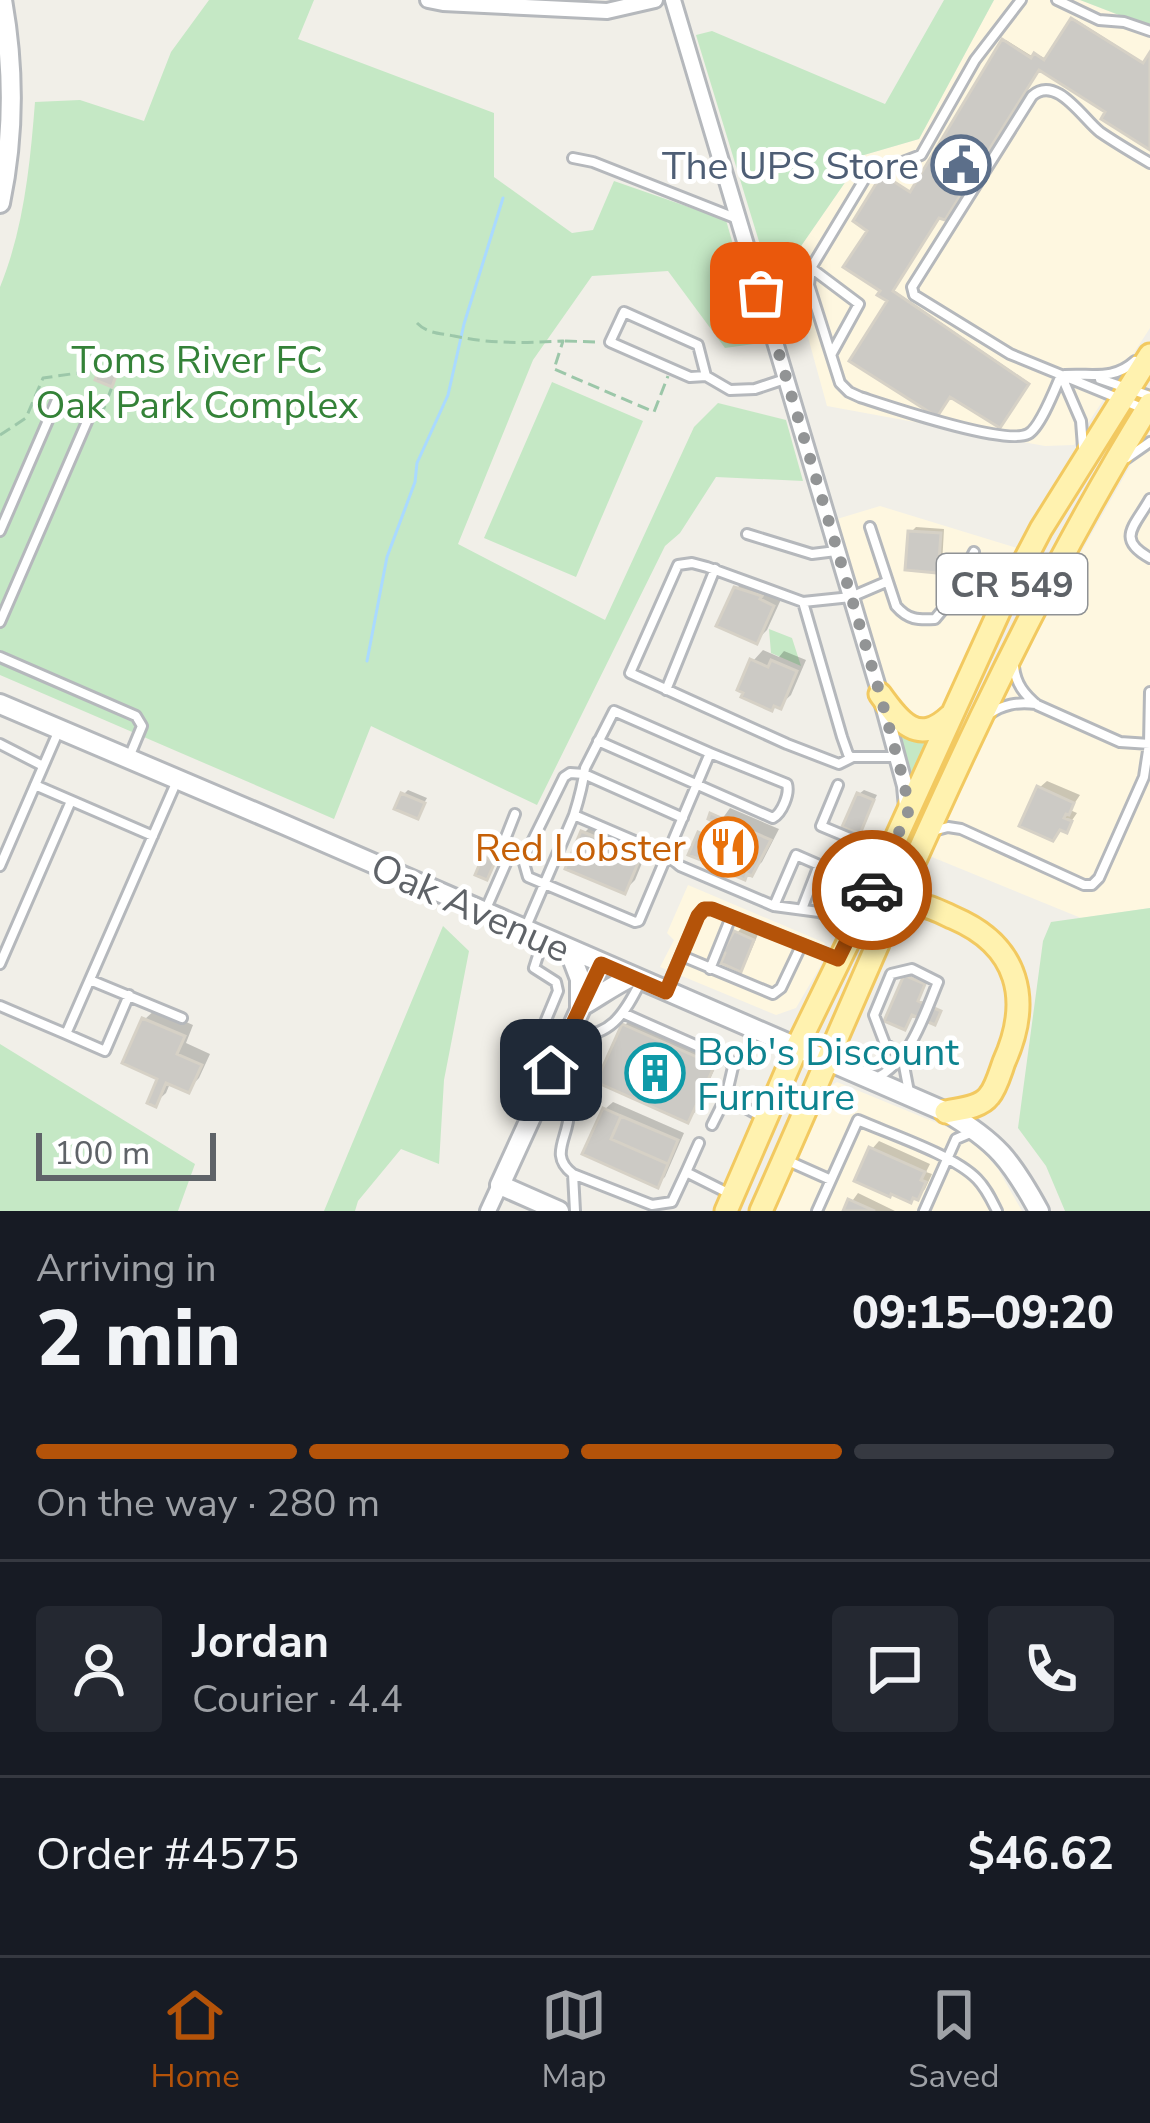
<!DOCTYPE html>
<html lang="en">
<head>
<meta charset="utf-8">
<style>
  body { margin:0; font-family:"Nunito Sans",sans-serif; background:#242831; color:#f1f3f6; height:100vh; display:flex; flex-direction:column; font-size:45px; white-space:nowrap }
  * { box-sizing:border-box; margin:0 }
  p { font-size:39px; color:#9ea1a6 }
  .icon { flex:none; width:66px; height:66px; fill:none; stroke:currentColor; stroke-width:2; stroke-linecap:round; stroke-linejoin:round }
  .map { position:relative; height:1211px; overflow:hidden }
  .drawer { display:flex; flex-direction:column; background:#171b24; flex:1 }
  .drawer>* { flex:none }
  .scale { position:absolute; left:36px; bottom:30px; width:180px; box-sizing:border-box; padding-left:12px; border:6px solid #5f6368; border-top:0; font-size:33px; line-height:42px; white-space:nowrap; color:#5f6368; -webkit-text-stroke:9px #fff; paint-order:stroke }
  .pin { position:absolute; display:grid; place-items:center; width:102px; height:102px; color:#fff; margin:-51px; border-radius:24px; box-shadow:0 6px 18px #0006 }
  .courier { position:absolute; display:grid; place-items:center; width:120px; height:120px; margin:-60px; border:9px solid #b45309; border-radius:50%; background:#fff; color:#222; box-shadow:0 3px 15px #0007 }
  .summary em { font-style:normal; font-weight:800 }
  .summary div { display:flex; flex-direction:column-reverse }
  .summary { display:flex; align-items:center; justify-content:space-between; height:204px; padding:0 36px }
  h1 { font-size:78px; font-weight:800; line-height:90px }
  .bar { display:grid; grid-template-columns:repeat(4,1fr); gap:18px 12px; align-content:center; height:144px; padding:0 36px }
  .bar i { height:15px; border-radius:9px; background:#363941 }
  .bar .current { background:#b45309 }
  .bar p { grid-column:span 4 }
  .line { display:flex; align-items:center; gap:30px; padding:0 36px; border-top:3px solid #363941 }
  .line div { flex:1 }
  .round { display:grid; place-items:center; flex:none; width:126px; height:126px; border-radius:12px; background:#242831 }
  .tabs { display:flex; justify-content:space-around; align-items:center; height:168px; border-top:3px solid #363941; background:#171b24; font-size:33px; color:#9ea1a6 }
  .tabs a { display:grid; justify-items:center; gap:6px }
  .tabs .current { color:#b45309 }
  .map>svg:first-child { display:block }
  .commercial { fill:#fef7e0 }
  .green { fill:#c5e8c5 }
  .shadow { fill:#0003 }
  .lines { fill:none; stroke-linecap:round; stroke-linejoin:round }
  .stream { stroke:#aadaff; stroke-width:3 }
  .building { fill:#cccac5; stroke:#d6d1c6; stroke-width:3 }
  .service-casing { stroke:#b5b8bc; stroke-width:14 }
  .minor-casing { stroke:#b5b8bc; stroke-width:20 }
  .tertiary-casing { stroke:#b5b8bc; stroke-width:24 }
  .primary-casing { stroke:#f2c960; stroke-width:27 }
  .path { stroke:#9cc7a9; stroke-width:3; stroke-dasharray:12 6; stroke-linecap:butt }
  .service { stroke:#fff; stroke-width:8 }
  .minor { stroke:#fff; stroke-width:14 }
  .tertiary { stroke:#fff; stroke-width:18 }
  .primary { stroke:#fff2af; stroke-width:21 }
  .done { stroke:#929495; stroke-width:12; stroke-dasharray:0 21.6 }
  .route { stroke:#b45309; stroke-width:15 }
  .labels { text-anchor:middle; stroke-width:10; stroke-linejoin:round; paint-order:stroke }
  .shield { fill:#fff; stroke:#8f9295; stroke-width:3 }
  .shield-label { font-size:36px; font-weight:bold; fill:#5f6368 }
  .service-label { font-size:39px; fill:#4e5e75; stroke:#fff; text-anchor:end }
  .park-label { font-size:39px; fill:#348238; stroke:#fff }
  .food-label { font-size:39px; fill:#c56008; stroke:#fff; text-anchor:end }
  .street-label { font-size:39px; fill:#5f6368; stroke:#fff }
  .culture-label { font-size:39px; fill:#0d838f; stroke:#fff; text-anchor:start }
</style>
</head>
<body>
<div class="map">
<svg width="1150" height="1211" viewBox="0 0 1150 1211">
  <rect width="100%" height="100%" fill="#f1efe8"/>
  <!-- commercial -->
  <path class="commercial" d="M994 0H1080L1150 27V328L1074 445 1045 446 827 406 788 265 864 155 919 139Z
    M1150 431V908L1081 918 927 855 1018 663Z
    M880 506 1017 548 940 712 935 718 919 723 893 704 837 519Z
    M688 885 825 943 821 965 796 1008 776 1015 660 967 674 940 667 933Z
    M837 1082 954 1130 979 1147 998 1169 1022 1211H771L825 1089Z"/>
  <!-- green -->
  <path class="green" d="M209 0H314L298 39 494 113V177L572 233 593 230 614 181 726 220 761 343 725 348 668 271 592 276 533 360 458 544 605 620 694 427 718 403 786 420 803 481 716 477 680 533 665 546 537 805 371 726 334 819 0 675V287C24 228 30 165 35 102L80 100 144 121 171 52Z
    M944 0H994L919 139 864 155 788 265 768 271 696 35 712 31 885 104Z
    M1080 0H1150V27Z
    M552 382 643 421 576 577 484 538Z
    M769 629 792 638 801 666 771 653Z
    M895 728 930 738 911 779 908 778Z
    M1150 908V1211H1065L1046 1166 1018 1128 1043 941 1051 922Z
    M443 926 469 951 444 1080 439 1164 401 1149 358 1201 355 1211H324Z
    M0 1044 195 1164 178 1211H0Z"/>
  <!-- shadow -->
  <path class="shadow" d="M1075 19 1146 64 1150 58V146L1110 111 1039 66 892 289 1028 382 1000 425 891 301 871 230 857 220 885 175 913 193 1006 40 1035 58 1037 54 1048 60Z
    M107 364 120 369 112 383 103 368Z
    M916 527 944 529 942 565 937 570 911 532Z
    M747 578 770 585 769 588 783 595 767 630 756 641 736 589Z
    M763 650 779 657 784 651 806 660 791 695 780 705 753 661Z
    M1047 781 1080 795 1070 810 1077 813 1066 829 1039 788Z
    M408 790 427 798 417 815 404 794Z
    M864 790 877 795 859 831V794Z
    M730 808 779 829 762 862 751 872 700 834 711 823 717 826Z
    M595 822 649 846 635 880 624 891 584 833Z
    M744 925 759 932 747 960 740 968 737 933Z
    M156 1009 193 1025 186 1043 210 1054 199 1078 188 1089 171 1081 166 1093 155 1103 161 1077 145 1019Z
    M632 1018 720 1057 695 1112 688 1120 625 1025Z
    M613 1102 684 1133 665 1177 657 1184 605 1109Z
    M879 1141 930 1164 926 1172 932 1174 925 1189 918 1197 872 1149Z
    M858 1193 895 1211H845Z"/>
  <g class="lines">
    <!-- stream -->
    <path class="stream" d="M367 661 387 557 415 482 417 463 448 395 464 324 503 198"/>
  </g>
  <!-- building -->
  <path class="building" d="M1071 18 1143 63 1150 52V150L1101 119 1105 112 1039 70 945 220 939 218 893 291 1029 384 1000 428 950 397 937 417 849 361 887 301 877 295 880 291 843 267 867 231 853 221 882 174 910 192 1002 39 1031 58 1034 53 1044 60Z
    M100 367 117 373 112 387 95 380Z
    M908 531 941 533 938 573 905 570Z
    M734 587 762 596 760 599 774 606 757 644 716 626Z
    M750 659 768 667 771 660 797 671 781 709 774 706 772 711 741 697 743 693 737 690Z
    M1037 786 1074 803 1069 815 1066 814 1064 818 1072 821 1067 833 1060 830 1053 841 1019 826Z
    M401 793 425 803 418 819 394 809Z
    M857 793 874 800 860 834 842 827Z
    M710 813 771 840 752 876 747 874 745 880 733 875 734 873 688 855 698 832 709 837 715 822 708 819Z
    M581 831 641 856 625 894 565 869Z
    M483 856 495 862 487 880 475 875Z
    M734 931 754 940 741 972 721 963 725 953 723 951Z
    M904 975 925 984 918 1001 941 1011 935 1025 912 1015 905 1030 884 1021Z
    M142 1018 185 1036 177 1054 202 1065 189 1093 166 1083 156 1107 147 1103 157 1079 122 1063Z
    M622 1024 715 1065 688 1123 596 1082Z
    M603 1108 621 1116 611 1139 668 1164 658 1188 582 1154Z
    M621 1116 678 1140 668 1164 611 1139Z
    M869 1147 925 1172 921 1180 926 1182 918 1200 913 1198 911 1203 891 1194 890 1197 854 1181Z
    M848 1199 875 1211H843Z"/>
  <g class="lines">
    <defs>
      <path id="service" d="M1021 0 975 60 921 155 895 165 880 167 867 175 811 268 809 285 840 383 849 392 860 397C888 406 1005 446 1028 434 1040 428 1055 389 1061 375
        M1057 0 1099 20 1124 22 1150 31
        M573 158 593 162 735 218
        M811 268 859 304 832 353
        M1065 375C1092 373 1113 381 1135 361
        M706 376 698 345 624 312 610 342 690 377 706 376 730 390 755 389 785 379
        M1062 377 1081 421 1083 447
        M1100 379 1150 396
        M1142 408 1010 354 914 295 912 287 1032 96C1056 74 1083 119 1100 132 1116 143 1133 153 1150 163
        M1127 458 1150 442
        M1150 499C1135 526 1115 539 1150 558
        M870 527 896 606C908 620 918 620 935 619L949 602 974 552
        M0 531 56 402 89 417 0 622
        M747 534 812 554 836 551
        M964 575 1006 594
        M803 602 707 567 692 563 678 565 630 673 787 744 839 764 853 757H895
        M0 657 136 716 142 726 130 755
        M1014 667C1016 684 1024 694 1037 705L1120 742 1150 744
        M666 690 715 569
        M988 715C1003 704 1017 702 1036 704
        M598 741 773 818C782 813 790 794 787 784L710 753
        M0 744 43 766
        M851 757 848 754 842 737 803 602 851 597 886 582
        M35 785 153 836
        M838 785 821 826 888 854
        M574 815C579 799 583 785 585 768L614 711 710 753 639 921 635 922 528 877 524 863 527 852 564 777 570 773 584 774 683 818
        M933 831 948 827 961 829 1084 885H1092L1099 878 1144 777 1149 744 1150 692
        M0 866 59 730
        M774 906 796 855 819 865 802 909
        M485 911 507 861 504 842 515 814
        M525 929 574 815 667 855 680 866 774 906 819 912 850 925
        M543 940 534 968 556 982 558 991 541 1032 562 1044
        M682 956 773 994 781 988 801 946
        M0 964 71 801
        M710 969 731 917
        M90 980 182 1018
        M666 990 698 916 704 909H712L836 958
        M0 1006 66 1034 176 783
        M625 1014 729 1060 733 1067 726 1097 764 1118
        M66 1034 105 1051 129 995
        M569 1034C609 1041 625 1013 641 981
        M875 1079C911 1060 923 1018 938 982L912 969 891 974 874 1015 885 1044 902 1055 909 1092
        M542 1097 569 1112C569 1138 548 1155 573 1174L575 1211
        M712 1125 726 1097
        M786 1160 831 1180
        M686 1172 699 1143
        M573 1174 652 1205 672 1202 686 1172 732 1195
        M817 1211 858 1120C890 1134 954 1155 977 1179 986 1188 991 1199 997 1211
        M924 1211 956 1139 970 1133"/>
      <path id="minor" d="M428 0 443 3 607 11 655 0
        M673 0 880 694 905 786 907 807
        M488 1211 500 1185"/>
      <path id="tertiary" d="M0 203C14 136 14 67 2 0
        M0 704 285 825 946 1112C997 1142 1011 1160 1039 1211
        M569 950 580 979V1007C598 997 612 986 631 977
        M559 1211 500 1185 601 964"/>
      <path id="primary" d="M880 694C900 722 918 746 950 716
        M889 922C920 900 919 902 954 918 1019 946 1032 1000 1004 1062 1000 1073 996 1088 989 1096 980 1108 959 1109 946 1112
        M726 1211 797 1047 855 928 1007 594 1041 529 1150 355
        M761 1211C883 938 992 659 1150 404"/>
    </defs>
    <!-- service casing -->
    <use href="#service" class="service-casing"/>
    <!-- minor casing -->
    <use href="#minor" class="minor-casing"/>
    <!-- tertiary casing -->
    <use href="#tertiary" class="tertiary-casing"/>
    <!-- primary casing -->
    <use href="#primary" class="primary-casing"/>
    <!-- path -->
    <path class="path" d="M417 323C428 334 439 333 454 336 491 344 525 343 563 341L554 369 654 412 668 376
      M565 341 597 342
      M96 413 104 408 112 387
      M0 435 26 418 43 378 99 370"/>
    <!-- service -->
    <use href="#service" class="service"/>
    <!-- minor -->
    <use href="#minor" class="minor"/>
    <!-- tertiary -->
    <use href="#tertiary" class="tertiary"/>
    <!-- primary -->
    <use href="#primary" class="primary"/>
  </g>
  <g class="lines">
    <!-- done -->
    <path class="done" d="M761 293 880 694 905 786 908 813 872 890"/>
    <!-- route -->
    <path class="route" d="M551 1070 601 964 666 992 698 916 704 909H712L838 959 872 890"/>
  </g>
  <!-- icons -->
  <defs>
    <symbol id="civic-ring" viewBox="-11 -11 22 22"><circle r="9.5" fill="#fff" stroke="#5c6f8a" stroke-width="1.5"/><path d="M-.6-6.5H3V-4.5H.6V-3L4-1V1h2V6H-6V1h2V-1L-.6-3ZM-1.2 2.5V6h2.4V2.5Z" fill="#5c6f8a"/></symbol>
    <symbol id="restaurant-ring" viewBox="-11 -11 22 22"><circle r="9.5" fill="#fff" stroke="#e8710a" stroke-width="1.5"/><path d="M-5-6h1v4h1v-4h1v4h1v-4h1v5L-1.5 .5V6h-2V.5L-5-1ZM5-6V6H3V1.5H1.5Q1.5-4 5-6Z" fill="#e8710a"/></symbol>
    <symbol id="building-ring" viewBox="-11 -11 22 22"><circle r="9.5" fill="#fff" stroke="#0f9aa8" stroke-width="1.5"/><path d="M-4-6H4V6H1V3H-1V6H-4ZM-2.5-4.3h1.7v1.8h-1.7ZM.8-4.3h1.7v1.8H.8ZM-2.5-1h1.7V.8h-1.7ZM.8-1h1.7V.8H.8Z" fill="#0f9aa8"/></symbol>
  </defs>
  <g fill-rule="evenodd">
    <use href="#civic-ring" x="928" y="132" width="66" height="66"/>
    <use href="#restaurant-ring" x="695" y="814" width="66" height="66"/>
    <use href="#building-ring" x="622" y="1040" width="66" height="66"/>
  </g>
  <g class="labels">
    <!-- shield labels -->
    <rect class="shield" x="937" y="554" width="150" height="60" rx="9"/>
    <g class="shield-label">
      <text x="1012" y="597">CR 549</text>
    </g>
    <!-- service labels -->
    <g class="service-label">
      <text x="919" y="179">The UPS Store</text>
    </g>
    <!-- park labels -->
    <g class="park-label">
      <text x="197" y="373">Toms River FC<tspan x="197" dy="45">Oak Park Complex</tspan></text>
    </g>
    <!-- food labels -->
    <g class="food-label">
      <text x="686" y="861">Red Lobster</text>
    </g>
    <!-- street labels -->
    <g class="street-label">
      <text transform="translate(471 907) rotate(24)" y="14">Oak Avenue</text>
    </g>
    <!-- culture labels -->
    <g class="culture-label">
      <text x="697" y="1065">Bob's Discount<tspan x="697" dy="45">Furniture</tspan></text>
    </g>
  </g>
</svg>
<div class="scale">100 m</div>
<div class="pin" style="left:761px;top:293px;background:#ea580c"><svg class="icon" aria-label="bag" viewBox="0 0 24 24"><path d="M5 8h14l-1 12H6zM9 8a3 3 0 0 1 6 0"/></svg></div>
<div class="pin" style="left:551px;top:1070px;background:#1f2937"><svg class="icon" aria-label="home" viewBox="0 0 24 24"><path d="M3 11l9-7 9 7M6 9v11h12V9"/></svg></div>
<div class="courier" style="left:872px;top:890px"><svg class="icon" aria-label="car" viewBox="0 0 24 24"><path d="M5 17H2v-5l4-1 3-4h7l3 4 3 1v5h-3M9 17h6M6 11h13"/><circle cx="7" cy="17" r="2"/><circle cx="17" cy="17" r="2"/></svg></div>
</div>
<section class="drawer">
<div class="summary"><div><h1>2 min</h1><p>Arriving in</p></div><em>09:15–09:20</em></div>
<div class="bar"><i class="current"></i><i class="current"></i><i class="current"></i><i></i><p>On the way · 280 m</p></div>
<div class="line" style="height:216px"><a class="round"><svg class="icon" aria-label="person" viewBox="0 0 24 24"><circle cx="12" cy="8" r="4"/><path d="M4 21q1-7 8-7t8 7"/></svg></a><div><b>Jordan</b><p>Courier · 4.4</p></div><a class="round"><svg class="icon" aria-label="chat" viewBox="0 0 24 24"><path d="M4 5h16v11H9l-5 4z"/></svg></a><a class="round"><svg class="icon" aria-label="phone" viewBox="0 0 24 24"><path d="M5 4h4l2 5-3 2q2 4 5 5l2-3 5 2v4C11 20 4 13 5 4z"/></svg></a></div>
<div class="line" style="height:156px"><div>Order #4575</div><b>$46.62</b></div>
</section>
<nav class="tabs">
<a class="current"><svg class="icon" aria-label="home" viewBox="0 0 24 24"><path d="M3 11l9-7 9 7M6 9v11h12V9"/></svg>Home</a>
<a><svg class="icon" aria-label="map" viewBox="0 0 24 24"><path d="M3 6l6-2 6 2 6-2v14l-6 2-6-2-6 2zM9 4v14M15 6v14"/></svg>Map</a>
<a><svg class="icon" aria-label="saved" viewBox="0 0 24 24"><path d="M7 4h10v16l-5-4-5 4z"/></svg>Saved</a>
</nav>
</body>
</html>
